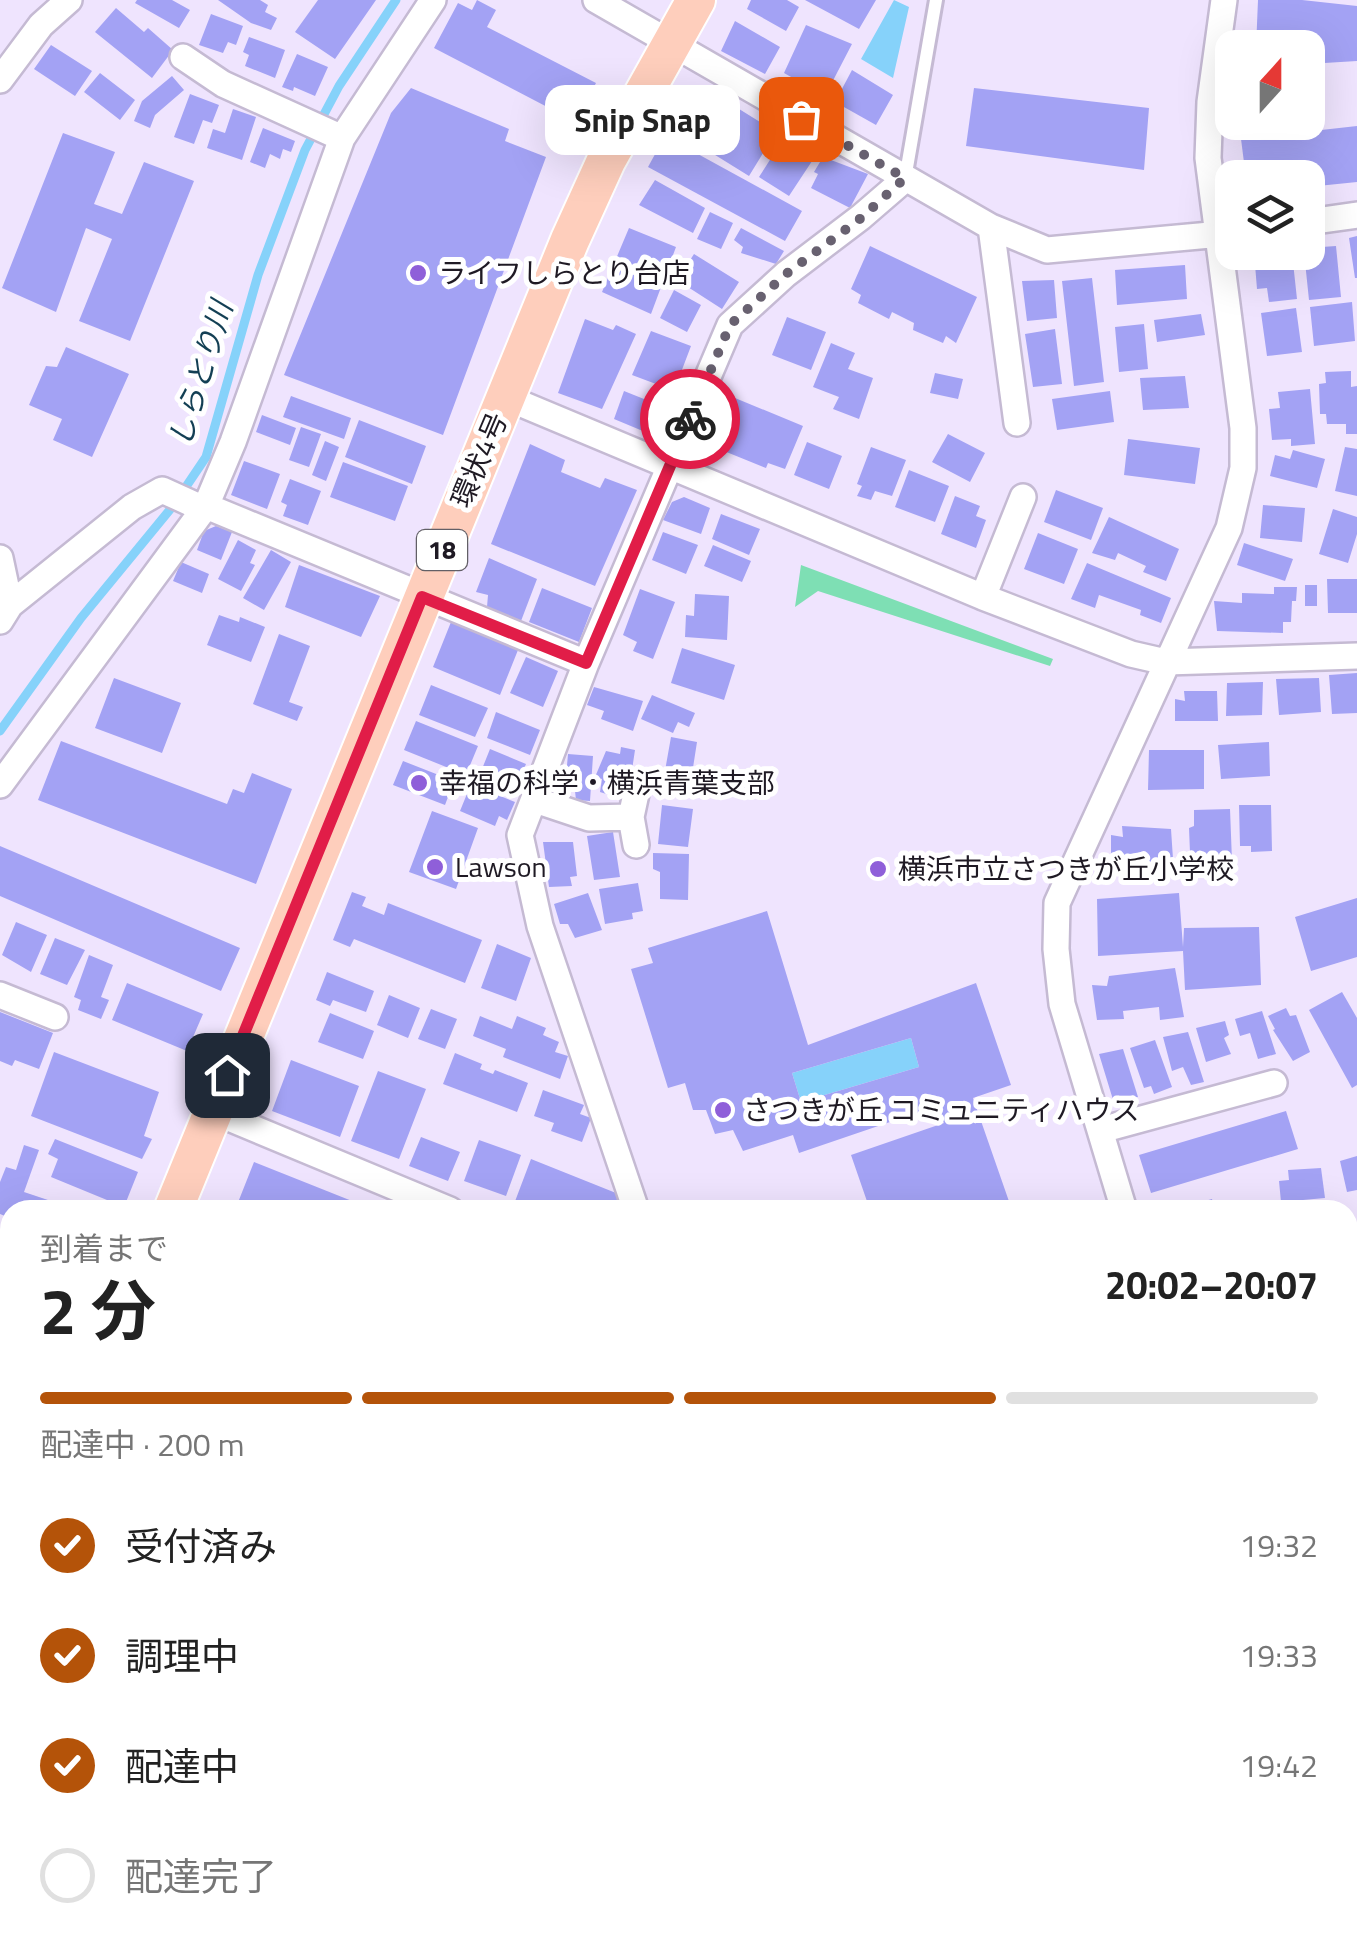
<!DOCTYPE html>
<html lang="ja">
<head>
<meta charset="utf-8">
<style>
  body { margin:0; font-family:"Titillium Web","Noto Sans JP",sans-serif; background:#f6f6f6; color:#222; height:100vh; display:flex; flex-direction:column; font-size:38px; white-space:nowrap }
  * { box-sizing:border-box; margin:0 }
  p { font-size:32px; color:#767676 }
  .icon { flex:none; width:55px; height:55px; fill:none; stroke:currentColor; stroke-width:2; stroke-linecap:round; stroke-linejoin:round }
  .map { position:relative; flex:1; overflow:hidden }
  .panel { position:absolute; left:0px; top:1200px; width:1358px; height:750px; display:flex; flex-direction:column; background:#fff; border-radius:30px 30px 0 0; box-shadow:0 10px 40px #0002 }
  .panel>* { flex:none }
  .needle { width:65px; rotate:21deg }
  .fabs { position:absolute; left:1215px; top:30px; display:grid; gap:20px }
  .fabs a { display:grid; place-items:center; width:110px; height:110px; border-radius:20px; background:#fff; box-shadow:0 10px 40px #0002; font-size:50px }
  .pin { position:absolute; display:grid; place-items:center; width:85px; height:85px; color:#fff; margin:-42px; border-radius:20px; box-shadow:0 5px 15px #0006 }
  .courier { position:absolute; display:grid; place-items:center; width:100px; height:100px; margin:-50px; border:8px solid #e11d48; border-radius:50%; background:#fff; color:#222; box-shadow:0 2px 12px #0007 }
  .bubble { position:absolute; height:70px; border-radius:20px; background:#fff; box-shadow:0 10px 40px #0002; font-size:32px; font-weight:700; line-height:70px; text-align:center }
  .overview em { font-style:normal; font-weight:700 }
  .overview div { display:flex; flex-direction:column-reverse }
  .overview { display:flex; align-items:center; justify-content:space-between; height:170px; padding:0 40px }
  h1 { font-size:65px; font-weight:700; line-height:75px }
  .bar { display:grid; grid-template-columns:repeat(4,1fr); gap:15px 10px; align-content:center; height:120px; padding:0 40px }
  .bar i { height:12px; border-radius:8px; background:#e0e0e0 }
  .bar .current { background:#b45309 }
  .bar p { grid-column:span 4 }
  ol { padding:0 40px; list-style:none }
  li { display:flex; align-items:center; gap:30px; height:110px }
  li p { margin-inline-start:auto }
  li .icon { padding:10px; border-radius:50%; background:#b45309; color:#fff; stroke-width:4 }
  li:last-child { color:#767676 }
  li i { width:55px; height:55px; border:5px solid #e0e0e0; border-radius:50% }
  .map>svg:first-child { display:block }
  .green { fill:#7edfb4 }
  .water { fill:#86d2fa }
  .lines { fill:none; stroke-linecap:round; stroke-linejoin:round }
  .stream { stroke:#86d2fa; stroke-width:9 }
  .building { fill:#a3a2f4; fill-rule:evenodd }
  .service-casing { stroke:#c5bad3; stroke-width:18 }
  .minor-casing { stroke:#c5bad3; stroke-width:30 }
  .secondary-casing { stroke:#c5bad3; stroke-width:40 }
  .primary-casing { stroke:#fff; stroke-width:42 }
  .path { stroke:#90879a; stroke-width:5; stroke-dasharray:10 5; stroke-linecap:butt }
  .service { stroke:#fff; stroke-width:12 }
  .minor { stroke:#fff; stroke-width:25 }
  .secondary { stroke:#ffe6dd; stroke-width:35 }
  .primary { stroke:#fecebc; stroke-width:38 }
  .done { stroke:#686170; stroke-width:10; stroke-dasharray:0 18 }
  .route { stroke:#e11d48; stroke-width:12 }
  .poi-dot { fill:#8f5fd9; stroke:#fff; stroke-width:4 }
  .labels { text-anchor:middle; stroke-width:10; stroke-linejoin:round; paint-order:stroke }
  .shield { fill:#fff; stroke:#625f66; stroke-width:2.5 }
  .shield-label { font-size:25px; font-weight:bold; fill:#1f1a24 }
  .poi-label { font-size:28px; fill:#1f1a24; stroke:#fff; text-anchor:start }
  .street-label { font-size:28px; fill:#1f1a24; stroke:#fff }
  .water-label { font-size:30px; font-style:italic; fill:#133f54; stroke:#fff }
</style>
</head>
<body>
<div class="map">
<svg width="1357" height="1950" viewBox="0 0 1357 1950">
  <rect width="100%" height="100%" fill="#efe4fe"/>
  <!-- green -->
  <path class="green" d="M801 565 1053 659 1050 666 818 591 795 607Z"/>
  <!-- water -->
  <path class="water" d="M894 0 909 7 893 78 861 59Z
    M911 1038 919 1067 801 1102 792 1073Z
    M390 1940H503L518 1950H411Z"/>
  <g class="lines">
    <!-- stream -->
    <path class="stream" d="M0 731 81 618 173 506 206 457 258 275 305 150 339 86 396 0"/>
  </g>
  <!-- building -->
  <path class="building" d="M137 0H172L190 10 179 28 135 3Z
    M218 0H260L268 5 265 12 277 18 271 30 251 23Z
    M318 0H376L335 59 295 32Z
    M477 0 496 10 487 27 596 83 576 122 434 48 458 3 472 10Z
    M751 0H787L799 7 786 31 747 9Z
    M805 0H876L859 29Z
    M1258 0H1302L1357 6V61L1308 64V48H1256Z
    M116 8 144 32 148 28 173 50 152 78 95 32Z
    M211 14 243 26 236 45 228 42 223 53 199 45Z
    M735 21 780 47 765 74 721 51Z
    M806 25 852 44 825 96 784 73Z
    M249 37 285 50 275 78 245 66 249 55 243 52Z
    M51 45 92 71 75 96 34 69Z
    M297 54 328 67 315 96 294 87 293 91 282 87Z
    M852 70 893 95 876 125 835 102Z
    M100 73 135 100 120 120 84 92Z
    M172 76 184 90 155 115 150 128 134 121 142 101Z
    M411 88 509 129 505 141 546 157 443 435 284 375 391 113Z
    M974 88 1149 108 1144 170 966 146Z
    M707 89 776 132 749 176 678 132Z
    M190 94 219 105 212 123 203 120 194 144 174 137Z
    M233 109 256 117 242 160 207 148 213 129 225 133Z
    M1357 126V182L1308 187V178H1246L1241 139Z
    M263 128 295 141 291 152 283 149 280 159 270 154 265 168 250 162Z
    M63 133 115 152 94 204 122 214 144 162 194 181 130 341 79 321 112 239 86 228 56 312 2 288Z
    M786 135 816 155 789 196 759 177Z
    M665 136 802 211 785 241 648 167Z
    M823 157 868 174 850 208 811 188 818 174 814 172Z
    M655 180 705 208 693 233 639 205Z
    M710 212 733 223 721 249 697 239Z
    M629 228 676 247 651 314 602 292Z
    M741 228 784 251 776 264 741 253 743 247 734 240Z
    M1357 236V278H1355L1349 238Z
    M870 246 977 297 956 343 946 336 943 343 913 330 914 323 892 312 889 319 858 303 861 295 851 289Z
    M1336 246 1341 297 1309 300 1304 252H1308V248Z
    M1254 252 1292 253 1297 299 1269 302 1267 288 1257 289Z
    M694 254 739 282 722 309 677 280Z
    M1185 265 1187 299 1117 305 1115 270Z
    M1092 278 1104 382 1074 386 1062 281Z
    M1054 280 1057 318 1027 321 1022 281Z
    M674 290 701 305 687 332 660 318Z
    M1352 302 1355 341 1314 346 1310 307Z
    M1296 308 1302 352 1267 356 1261 313Z
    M1201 314 1205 335 1157 342 1154 320Z
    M787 317 826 332 811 370 772 355Z
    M585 319 613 330 616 325 636 334 602 409 558 393Z
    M1144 324 1148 369 1119 372 1115 327Z
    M1055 329 1062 384 1033 387 1025 334Z
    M651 331 691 346 680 375 686 377 680 393 632 375Z
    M831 343 855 353 848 369 873 378 859 419 833 409 839 397 813 387Z
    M66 347 129 374 92 457 53 440 62 419 29 405 46 366 57 367Z
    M1351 371V387L1357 386V434H1346V424H1327L1326 414H1320L1319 384 1326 383 1325 372Z
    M935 373 963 379 958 399 930 393Z
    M1185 376 1189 408 1143 410 1140 378Z
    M1310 389 1315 444 1291 446V439L1272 440 1269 409 1280 408 1278 392Z
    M624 391 669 409 661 431 650 434 614 419Z
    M1110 391 1114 422 1057 430 1052 399Z
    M291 396 351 418 344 439 283 417Z
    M735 398 803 426 785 469 768 463 766 468 724 451 726 446 717 443Z
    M262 415 296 428 290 445 256 432Z
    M359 420 426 446 412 484 345 457Z
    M301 427 321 434 309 467 289 460Z
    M948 434 985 453 970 482 932 462Z
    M1128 439 1200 448 1195 484 1124 475Z
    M325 441 339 447 326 481 312 475Z
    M807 442 842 456 829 489 794 475Z
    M530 444 565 460 561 472 600 488 605 478 637 490 595 586 491 544Z
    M871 447 906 460 892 496 875 491 871 500 857 496 862 486 857 484Z
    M1345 447 1357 449V496L1335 491Z
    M1293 450 1325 459 1317 488 1270 476 1275 455 1290 459Z
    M244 461 280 474 267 509 231 495Z
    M343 462 408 486 395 521 330 497Z
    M909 470 949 486 935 522 895 507Z
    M290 479 321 491 308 525 283 516 287 505 281 502Z
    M1056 490 1103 508 1091 540 1044 522Z
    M955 496 980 506 976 516 986 520 976 548 941 534Z
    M684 497 710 508 701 534 663 520 672 502Z
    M1263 505 1305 508 1302 542 1260 538Z
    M1333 509 1357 517V534L1348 563 1319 554Z
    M721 514 760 529 749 555 712 539Z
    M1109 517 1179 549 1166 581 1143 572 1146 566 1118 553 1115 560 1092 553Z
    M216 526 232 532 221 560 197 550 204 531Z
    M663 532 698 545 686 574 652 560Z
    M1038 533 1078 549 1064 584 1024 569Z
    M238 540 256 550 250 563 255 565 241 591 218 579Z
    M1244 543 1293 559 1285 581 1237 565Z
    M713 545 751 561 742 582 704 566Z
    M271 550 291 562 264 610 243 598Z
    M489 558 537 579 521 621 487 607 488 595 476 592Z
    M181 562 209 574 202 593 173 581Z
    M1087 563 1171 598 1161 623 1140 615 1141 610 1099 595 1095 608 1071 599Z
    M299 565 380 596 361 637 285 607Z
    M1327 579H1357V613H1328Z
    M1305 585H1317V606H1305Z
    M1274 587H1297L1296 601H1292L1291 622H1283V633L1217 631 1214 601 1242 603V593L1274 594Z
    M542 588 592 608 579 642 529 622Z
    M640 589 675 602 653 659 633 651 637 642 623 635Z
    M695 594 729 596 727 640 685 637 686 615 694 616Z
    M219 615 239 622 240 617 265 627 251 662 207 645Z
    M451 622 518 650 500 695 433 667Z
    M279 634 310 646 289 702 303 707 297 721 253 704Z
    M682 648 735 665 724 700 671 683Z
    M526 657 558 671 543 707 510 693Z
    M1357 673V713L1332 714 1329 675Z
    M114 678 181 703 162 753 95 728Z
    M1319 678 1321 712 1279 715 1276 679Z
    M1263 682 1262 715 1226 716 1227 683Z
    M431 685 488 708 475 737 419 715Z
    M594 687 643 701 633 731 601 719 604 711 587 705Z
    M1184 691H1217L1218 721H1175V699L1185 701Z
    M652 695 695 713 689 727 678 722 673 733 641 719Z
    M496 712 540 730 530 755 487 738Z
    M416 721 478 746 466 775 404 750Z
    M671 737 697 742 690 787 663 782Z
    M61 741 227 804 233 789 244 793 252 773 292 789 256 884 38 800Z
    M1269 742 1270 776 1221 779 1218 745Z
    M621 747 635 750 632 770 625 769 622 799 600 792 602 779 595 777 606 751 620 754Z
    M490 749 526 764 516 788 480 774Z
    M1149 750H1204V789L1148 790Z
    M568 754 593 756 590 801 576 800 575 791 565 788Z
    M403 761 454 781 445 805 393 785Z
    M471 784 515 802 507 820 499 816 495 826 460 811Z
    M662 805 693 809 688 847 658 844Z
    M1239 805H1271L1272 851 1251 852V846H1240Z
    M1230 809 1232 861 1199 862V853H1190L1189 828 1194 826V810Z
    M432 811 478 828 456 889 409 872Z
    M1122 826 1171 829 1173 859 1158 858 1156 869 1123 868 1121 862 1111 860V835L1123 837Z
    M613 832 620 877 594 880 587 836Z
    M543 842H573L577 876 570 877 572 886 549 887Z
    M0 846 240 948 221 991 0 896Z
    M653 853 689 854 688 900 660 899V872L653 869Z
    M638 883 643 911 632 913 633 919 605 924 599 889Z
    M352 892 366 897 362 906 384 915 388 903 482 940 465 983 354 939 350 947 333 940Z
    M588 893 602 930 575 938 568 924H560L554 904Z
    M1179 893 1183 947 1184 928 1259 927 1261 985 1185 990 1183 951 1098 956 1097 899Z
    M1357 898V957L1311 971 1295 917Z
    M767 911 808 1045 976 983 1011 1085 973 1098 1012 1210H870L851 1155 944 1123 934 1107 799 1153 793 1135 743 1151 733 1130 715 1134 706 1110H693L685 1083 668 1088 631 969 653 963 648 948ZM911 1038 919 1067 801 1102 792 1073Z
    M16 922 47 935 31 972 2 955Z
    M55 938 85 950 67 985 40 974Z
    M497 944 531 958 516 1001 481 988Z
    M89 955 113 965 101 997 109 1000 101 1019 78 1010 81 1000 74 997Z
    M1175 968 1184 1017 1160 1020 1159 1007 1123 1011 1124 1019 1097 1020 1092 985 1107 986 1109 976Z
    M327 972 374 991 366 1012 333 1000 330 1006 316 1000Z
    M127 983 203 1014 187 1051 112 1020Z
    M1342 992 1357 1018V1085L1352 1088 1309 1010Z
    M389 995 420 1008 408 1038 377 1025Z
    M1286 1008 1290 1016 1296 1015 1310 1052 1293 1061 1273 1030 1275 1029 1268 1016Z
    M431 1009 457 1019 445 1049 418 1039Z
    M1262 1011 1276 1054 1258 1059 1250 1033 1240 1036 1235 1019Z
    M0 1012 53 1033 39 1069 15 1060 12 1066 0 1061Z
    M330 1013 374 1031 363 1059 318 1042Z
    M480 1016 512 1029 517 1016 546 1028 543 1035 559 1042 555 1052 568 1056 560 1079 503 1057 506 1049 473 1036Z
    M1225 1021 1229 1035 1224 1038 1231 1054 1206 1062 1196 1028Z
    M1188 1032 1204 1082 1191 1085 1183 1067 1172 1071 1163 1037Z
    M1155 1040 1172 1087 1154 1094 1151 1086 1144 1088 1130 1048Z
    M1123 1049 1138 1097 1114 1103 1099 1054Z
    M54 1052 159 1092 144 1136 152 1139 142 1159 31 1116Z
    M455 1053 482 1064 480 1069 493 1074 495 1070 528 1083 517 1112 443 1084Z
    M291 1060 359 1086 340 1137 272 1111Z
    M378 1071 426 1089 399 1159 351 1141Z
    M543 1090 584 1105 580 1114 591 1118 582 1142 551 1131 554 1123 534 1116Z
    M1286 1111 1298 1149 1151 1193 1139 1155Z
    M421 1137 460 1152 448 1181 409 1166Z
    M55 1139 138 1172 124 1207 51 1177 58 1159 48 1154Z
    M479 1140 521 1155 506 1196 464 1181Z
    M24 1145 39 1150 24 1192 63 1205 61 1210H10V1218L0 1214V1182L6 1167 16 1170Z
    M1357 1156V1190L1347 1192 1340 1161Z
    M531 1159 616 1193 621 1210H529L514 1204Z
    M254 1162 352 1201 348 1210H235Z
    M1321 1168 1325 1198 1281 1202 1279 1181 1289 1180 1288 1170Z
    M1212 1199 1215 1210H1178V1209Z
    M1357 1355V1396L1351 1399 1348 1392V1359Z
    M1348 1463 1351 1470 1357 1467V1496L1348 1500Z
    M1357 1521V1580L1356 1581 1348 1554V1524Z
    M1348 1625 1357 1652V1687L1348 1690Z
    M1357 1700V1735L1348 1737V1702Z
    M1075 1940H1098L1097 1950 1074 1945Z
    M1184 1940H1225L1223 1946 1184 1943Z
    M1284 1940H1317L1316 1950H1283Z"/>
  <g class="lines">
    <defs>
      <path id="service" d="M905 179 936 0"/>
      <path id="minor" d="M596 0 991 227 1047 250 1232 233
        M183 57 223 84 342 138
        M0 80 41 25 69 0
        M1308 222 1357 215
        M991 227 1017 423
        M505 397 983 597 1131 654 1166 662 1357 656
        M0 558 10 605
        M983 597 1023 497
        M0 621 10 605 132 507 162 490 195 505 206 506 586 663
        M0 785 206 506 233 442 342 138 433 0
        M535 800 589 818 631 817 637 789
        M631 817 636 845
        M0 995 55 1017
        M212 1111 450 1210
        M1101 1130 1274 1083
        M636 1210 540 926 520 835 586 663 730 325 786 274 861 217 905 179
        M1124 1210 1062 1004 1056 949 1057 903 1229 528 1243 468V428L1208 158 1210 102 1224 0
        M0 1270 10 1276
        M1348 1277 1357 1301
        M1343 1940 1346 1950"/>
      <path id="secondary" d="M0 1408 10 1414
        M0 1448H10
        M937 1940 943 1950"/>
      <path id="primary" d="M173 1210 570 240 606 161 696 0
        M0 1584 10 1560
        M0 1698 10 1675"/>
    </defs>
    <!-- service casing -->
    <use href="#service" class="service-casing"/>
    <!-- minor casing -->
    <use href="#minor" class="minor-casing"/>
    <!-- secondary casing -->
    <use href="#secondary" class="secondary-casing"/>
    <!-- primary casing -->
    <use href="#primary" class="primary-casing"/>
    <!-- path -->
    <path class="path" d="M0 1863 10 1865
      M283 1940 305 1950
      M594 1940 607 1950"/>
    <!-- service -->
    <use href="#service" class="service"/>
    <!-- minor -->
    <use href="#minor" class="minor"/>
    <!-- secondary -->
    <use href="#secondary" class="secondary"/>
    <!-- primary -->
    <use href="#primary" class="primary"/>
  </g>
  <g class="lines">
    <!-- done -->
    <path class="done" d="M690 419 730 325 786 274 861 218 905 178 801 119"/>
    <!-- route -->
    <path class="route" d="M227 1075 422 597 586 663 690 419"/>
  </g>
  <!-- markers -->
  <g class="poi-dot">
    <circle cx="418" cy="273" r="10"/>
    <circle cx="419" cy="783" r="10"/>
    <circle cx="435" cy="867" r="10"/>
    <circle cx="878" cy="869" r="10"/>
    <circle cx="723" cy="1110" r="10"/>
  </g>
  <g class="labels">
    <!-- shield labels -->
    <rect class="shield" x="417" y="530" width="50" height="40" rx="8"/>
    <g class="shield-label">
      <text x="442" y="559">18</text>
    </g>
    <!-- poi labels -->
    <g class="poi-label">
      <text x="438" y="283">ライフしらとり台店</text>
      <text x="439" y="793">幸福の科学・横浜青葉支部</text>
      <text x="455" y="877">Lawson</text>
      <text x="898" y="879">横浜市立さつきが丘小学校</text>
      <text x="743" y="1120">さつきが丘 コミュニティハウス</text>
    </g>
    <!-- street labels -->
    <g class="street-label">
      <text transform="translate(479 460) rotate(-67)" y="10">環状4号</text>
    </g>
    <!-- water labels -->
    <g class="water-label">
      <text transform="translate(201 374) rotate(-73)" y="10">しらとり川</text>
    </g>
  </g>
</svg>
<div class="fabs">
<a><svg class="needle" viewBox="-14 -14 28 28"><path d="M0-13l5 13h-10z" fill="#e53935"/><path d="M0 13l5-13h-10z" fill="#767676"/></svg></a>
<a><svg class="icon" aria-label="layers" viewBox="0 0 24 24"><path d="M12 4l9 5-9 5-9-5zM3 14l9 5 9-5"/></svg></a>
</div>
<div class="pin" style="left:801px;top:119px;background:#ea580c"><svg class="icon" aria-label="bag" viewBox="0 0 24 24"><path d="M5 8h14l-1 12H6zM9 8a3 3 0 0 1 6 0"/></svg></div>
<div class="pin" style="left:227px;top:1075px;background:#1f2937"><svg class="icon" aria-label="home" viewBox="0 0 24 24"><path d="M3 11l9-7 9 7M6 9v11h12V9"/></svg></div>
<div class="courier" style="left:690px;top:419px"><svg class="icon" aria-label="bike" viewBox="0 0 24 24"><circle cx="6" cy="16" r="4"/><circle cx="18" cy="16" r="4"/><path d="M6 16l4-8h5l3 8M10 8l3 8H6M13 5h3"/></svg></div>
<div class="bubble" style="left:545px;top:85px;width:195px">Snip Snap</div>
<section class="panel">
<div class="overview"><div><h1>2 分</h1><p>到着まで</p></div><em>20:02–20:07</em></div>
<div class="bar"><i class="current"></i><i class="current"></i><i class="current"></i><i></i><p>配達中 · 200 m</p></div>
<ol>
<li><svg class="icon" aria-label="check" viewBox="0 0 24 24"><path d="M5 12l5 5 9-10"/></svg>受付済み<p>19:32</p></li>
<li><svg class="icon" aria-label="check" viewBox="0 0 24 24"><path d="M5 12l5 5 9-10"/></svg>調理中<p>19:33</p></li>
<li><svg class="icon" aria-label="check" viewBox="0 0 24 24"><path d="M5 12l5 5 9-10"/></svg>配達中<p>19:42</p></li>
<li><i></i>配達完了</li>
</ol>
</section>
</div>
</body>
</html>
